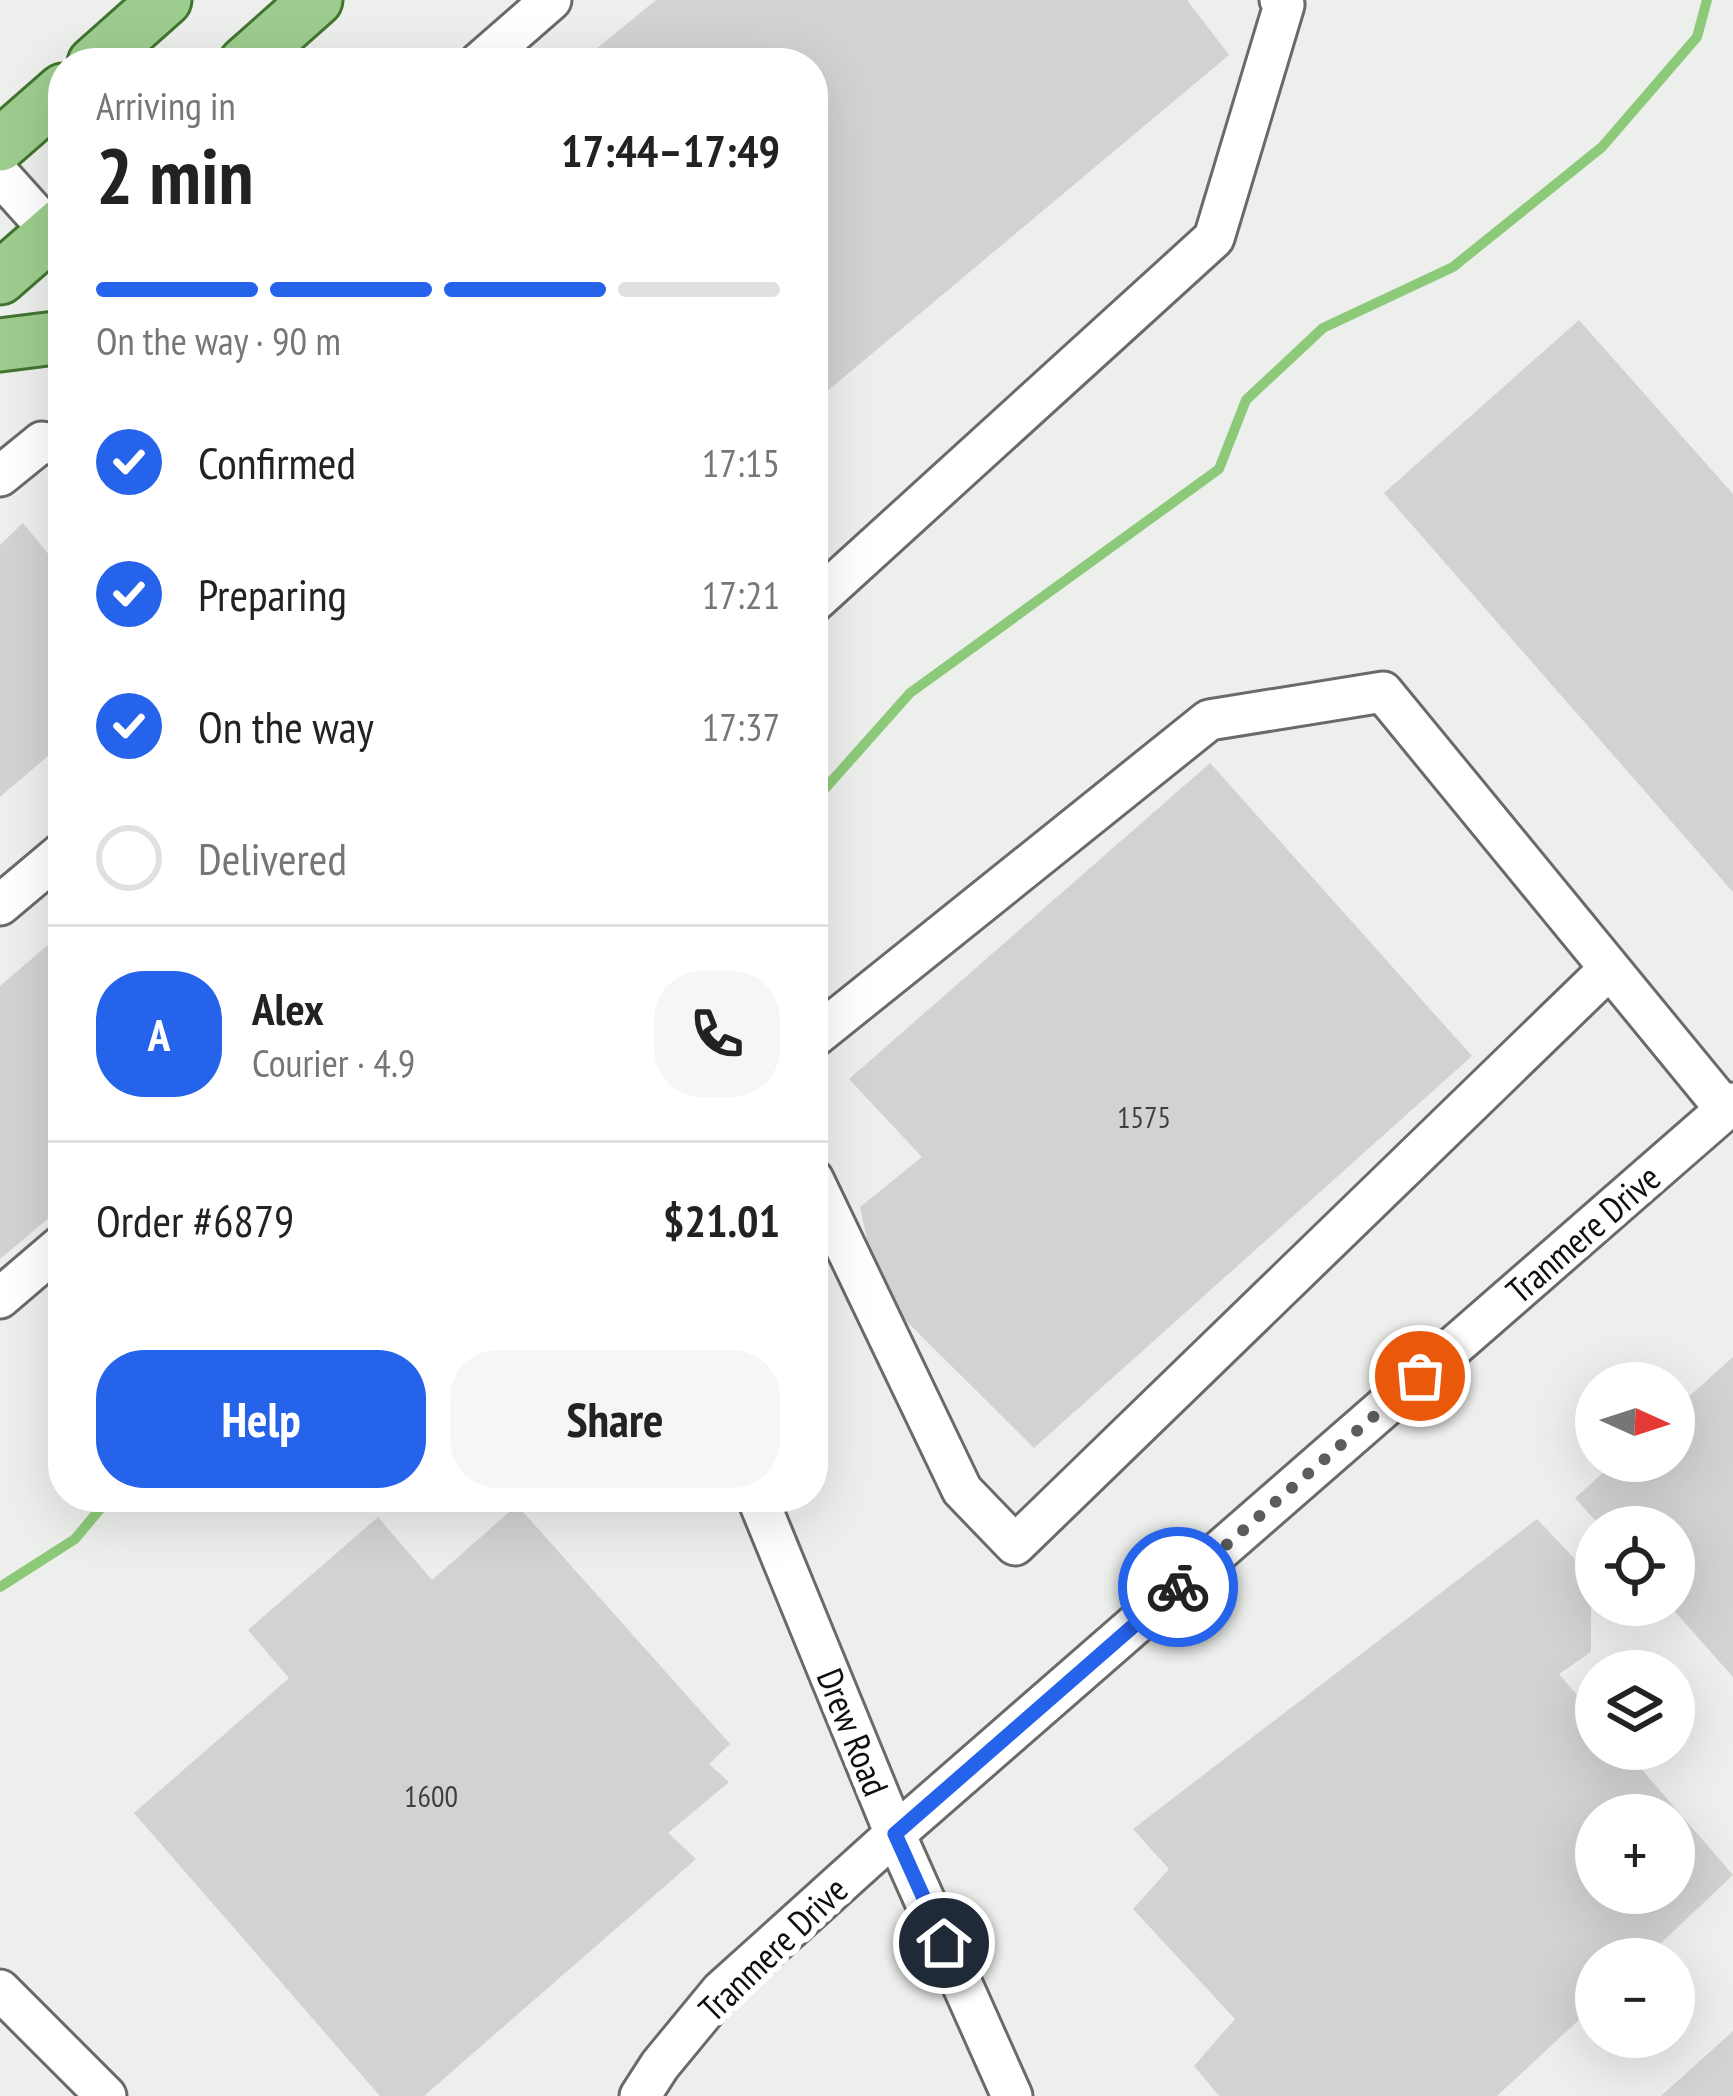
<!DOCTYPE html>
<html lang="en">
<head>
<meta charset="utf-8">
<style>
  body { margin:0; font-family:"PT Sans Narrow",sans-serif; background:#f6f6f6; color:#222; height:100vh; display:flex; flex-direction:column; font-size:45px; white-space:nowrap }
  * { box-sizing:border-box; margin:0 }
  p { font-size:39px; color:#767676 }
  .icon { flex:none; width:66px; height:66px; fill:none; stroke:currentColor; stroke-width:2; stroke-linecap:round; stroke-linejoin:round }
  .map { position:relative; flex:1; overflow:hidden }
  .drawer { position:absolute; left:48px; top:48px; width:780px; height:1464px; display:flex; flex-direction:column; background:#fff; border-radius:48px; box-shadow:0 12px 48px #0002 }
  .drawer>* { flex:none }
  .needle { width:78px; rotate:93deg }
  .fabs { position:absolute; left:1575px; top:1362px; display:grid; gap:24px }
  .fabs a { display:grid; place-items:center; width:120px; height:120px; border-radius:50%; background:#fff; box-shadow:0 12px 48px #0002; font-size:60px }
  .pin { position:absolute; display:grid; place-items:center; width:102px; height:102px; color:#fff; margin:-51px; border:6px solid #fff; border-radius:50%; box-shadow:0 3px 12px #0007 }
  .courier { position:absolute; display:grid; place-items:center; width:120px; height:120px; margin:-60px; border:9px solid #2563eb; border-radius:50%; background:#fff; color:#222; box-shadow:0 3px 15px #0007 }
  .overview em { font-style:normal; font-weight:700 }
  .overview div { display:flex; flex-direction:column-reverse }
  .overview { display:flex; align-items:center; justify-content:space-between; height:204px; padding:0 48px }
  h1 { font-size:78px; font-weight:700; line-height:90px }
  .bar { display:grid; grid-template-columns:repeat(4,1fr); gap:18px 12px; align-content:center; height:144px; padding:0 48px }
  .bar i { height:15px; border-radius:9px; background:#e0e0e0 }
  .bar .on { background:#2563eb }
  .bar p { grid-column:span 4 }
  .line { display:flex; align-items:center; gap:30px; padding:0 48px; border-top:3px solid #e0e0e0 }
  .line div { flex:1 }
  .round { display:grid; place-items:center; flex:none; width:126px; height:126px; border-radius:48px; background:#f6f6f6 }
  ol { padding:0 48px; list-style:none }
  li { display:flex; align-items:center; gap:36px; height:132px }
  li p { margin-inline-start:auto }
  li .icon { padding:12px; border-radius:50%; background:#2563eb; color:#fff; stroke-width:4 }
  li:last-child { color:#767676 }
  li i { width:66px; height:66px; border:6px solid #e0e0e0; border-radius:50% }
  .button { display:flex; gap:24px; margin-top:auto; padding:24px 48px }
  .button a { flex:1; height:138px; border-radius:48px; background:#2563eb; color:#fff; font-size:48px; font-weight:700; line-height:138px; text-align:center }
  .button a+a { background:#f6f6f6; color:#222 }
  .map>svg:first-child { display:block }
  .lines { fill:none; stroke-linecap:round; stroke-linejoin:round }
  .stream { stroke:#8cca79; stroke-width:10 }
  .building { fill:#d0d3cf; fill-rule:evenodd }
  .minor-casing { stroke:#686b67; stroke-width:45 }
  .major-casing { stroke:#41742f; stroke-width:57 }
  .minor { stroke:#fff; stroke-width:39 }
  .major { stroke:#9dcd8e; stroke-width:51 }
  .done { stroke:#5c5d5b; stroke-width:12; stroke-dasharray:0 21.6 }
  .route { stroke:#2563eb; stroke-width:15 }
  .labels { text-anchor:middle; stroke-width:12; stroke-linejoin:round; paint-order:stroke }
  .number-label { font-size:30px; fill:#3e403e }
  .street-label { font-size:36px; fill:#0e0f0d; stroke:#fff }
</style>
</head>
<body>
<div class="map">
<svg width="1733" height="2096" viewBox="0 0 1733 2096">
  <rect width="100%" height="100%" fill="#ecefeb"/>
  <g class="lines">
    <!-- stream -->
    <path class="stream" d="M813 802 910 693 1219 469 1246 400 1323 328 1453 267 1602 147 1697 37 1707 0
      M0 1587 75 1539 110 1497"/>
  </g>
  <!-- building -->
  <path class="building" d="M656 0H1187L1229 55 813 403V63H579Z
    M1579 320 1733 494V892L1384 493Z
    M23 523 63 572V743L0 797V545Z
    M1210 763 1472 1056 1034 1448 879 1294 860 1207 922 1157 849 1079Z
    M63 932V1206L0 1259V986Z
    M1733 1357V1677L1669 1605H1674V1527H1601L1575 1498 1616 1461H1674V1410Z
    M517 1505 730 1744 709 1764 729 1782 668 1833 696 1859 424 2096H380L134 1813 289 1678 248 1630 378 1517 432 1580Z
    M1537 1519 1591 1576V1652L1559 1674 1596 1717V1749H1624L1733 1875 1644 1959H1596V2004L1497 2096H1219L1194 2066 1235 2019 1133 1909 1169 1869 1133 1829ZM1596 1815H1674V1893H1596Z
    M1733 2031V2096H1661Z"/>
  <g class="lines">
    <defs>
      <path id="minor" d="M479 63 551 0
        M0 175 63 245
        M0 476 42 442 63 447
        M813 603 1214 238 1284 5 1280 0
        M0 905 63 852
        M813 1038 1209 720 1383 692 1726 1110
        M813 1179 962 1490 1015 1545 1608 970
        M0 1298 63 1244
        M757 1497 895 1834 1012 2096
        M0 1990 106 2096
        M640 2096 660 2065 721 1991 895 1834 1733 1103"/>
      <path id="major" d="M94 63 165 0
        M245 63 316 0
        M0 145 63 90
        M0 278 63 223
        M0 345 63 337"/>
    </defs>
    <!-- minor casing -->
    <use href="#minor" class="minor-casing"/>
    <!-- major casing -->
    <use href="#major" class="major-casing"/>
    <!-- minor -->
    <use href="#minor" class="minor"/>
    <!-- major -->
    <use href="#major" class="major"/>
  </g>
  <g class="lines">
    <!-- done -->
    <path class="done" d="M1178 1587 1420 1376"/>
    <!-- route -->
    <path class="route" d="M944 1943 895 1834 1178 1587"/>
  </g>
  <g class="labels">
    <!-- number labels -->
    <g class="number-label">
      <text x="1144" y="1128">1575</text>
      <text x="431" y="1807">1600</text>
    </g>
    <!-- street labels -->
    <g class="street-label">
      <text transform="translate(1583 1234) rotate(-41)" y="13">Tranmere Drive</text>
      <text transform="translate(853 1732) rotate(68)" y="13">Drew Road</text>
      <text transform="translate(773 1949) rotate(-44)" y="13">Tranmere Drive</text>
    </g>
  </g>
</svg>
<div class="fabs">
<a><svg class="needle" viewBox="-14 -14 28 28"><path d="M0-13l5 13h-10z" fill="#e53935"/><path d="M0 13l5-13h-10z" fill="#767676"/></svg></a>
<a><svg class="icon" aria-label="locate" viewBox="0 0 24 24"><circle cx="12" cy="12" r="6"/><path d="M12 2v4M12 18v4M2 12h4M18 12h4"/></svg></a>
<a><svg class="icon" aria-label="layers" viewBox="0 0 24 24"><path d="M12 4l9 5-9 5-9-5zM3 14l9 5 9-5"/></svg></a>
<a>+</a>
<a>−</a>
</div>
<div class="pin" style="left:1420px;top:1376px;background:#ea580c"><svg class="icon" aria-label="bag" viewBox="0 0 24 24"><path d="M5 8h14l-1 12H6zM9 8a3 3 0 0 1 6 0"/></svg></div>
<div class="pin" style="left:944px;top:1943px;background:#1f2937"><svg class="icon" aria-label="home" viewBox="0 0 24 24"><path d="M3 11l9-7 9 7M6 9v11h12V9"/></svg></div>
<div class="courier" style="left:1178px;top:1587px"><svg class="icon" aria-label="bike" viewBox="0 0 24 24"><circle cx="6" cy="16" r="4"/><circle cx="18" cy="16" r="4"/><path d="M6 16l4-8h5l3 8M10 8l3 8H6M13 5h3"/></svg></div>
<section class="drawer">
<div class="overview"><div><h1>2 min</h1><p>Arriving in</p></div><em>17:44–17:49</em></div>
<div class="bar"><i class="on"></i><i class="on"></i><i class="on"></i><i></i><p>On the way · 90 m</p></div>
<ol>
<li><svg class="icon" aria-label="check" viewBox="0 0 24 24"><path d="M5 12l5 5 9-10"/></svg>Confirmed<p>17:15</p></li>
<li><svg class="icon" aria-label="check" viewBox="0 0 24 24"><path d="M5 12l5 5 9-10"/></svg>Preparing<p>17:21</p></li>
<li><svg class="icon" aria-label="check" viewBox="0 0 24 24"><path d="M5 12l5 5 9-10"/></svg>On the way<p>17:37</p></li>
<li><i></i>Delivered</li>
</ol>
<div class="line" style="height:216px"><b class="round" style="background:#2563eb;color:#fff">A</b><div><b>Alex</b><p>Courier · 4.9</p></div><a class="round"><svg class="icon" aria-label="phone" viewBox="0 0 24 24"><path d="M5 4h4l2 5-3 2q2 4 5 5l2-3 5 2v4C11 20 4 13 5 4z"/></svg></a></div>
<div class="line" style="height:156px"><div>Order #6879</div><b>$21.01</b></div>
<div class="button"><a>Help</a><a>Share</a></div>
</section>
</div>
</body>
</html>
